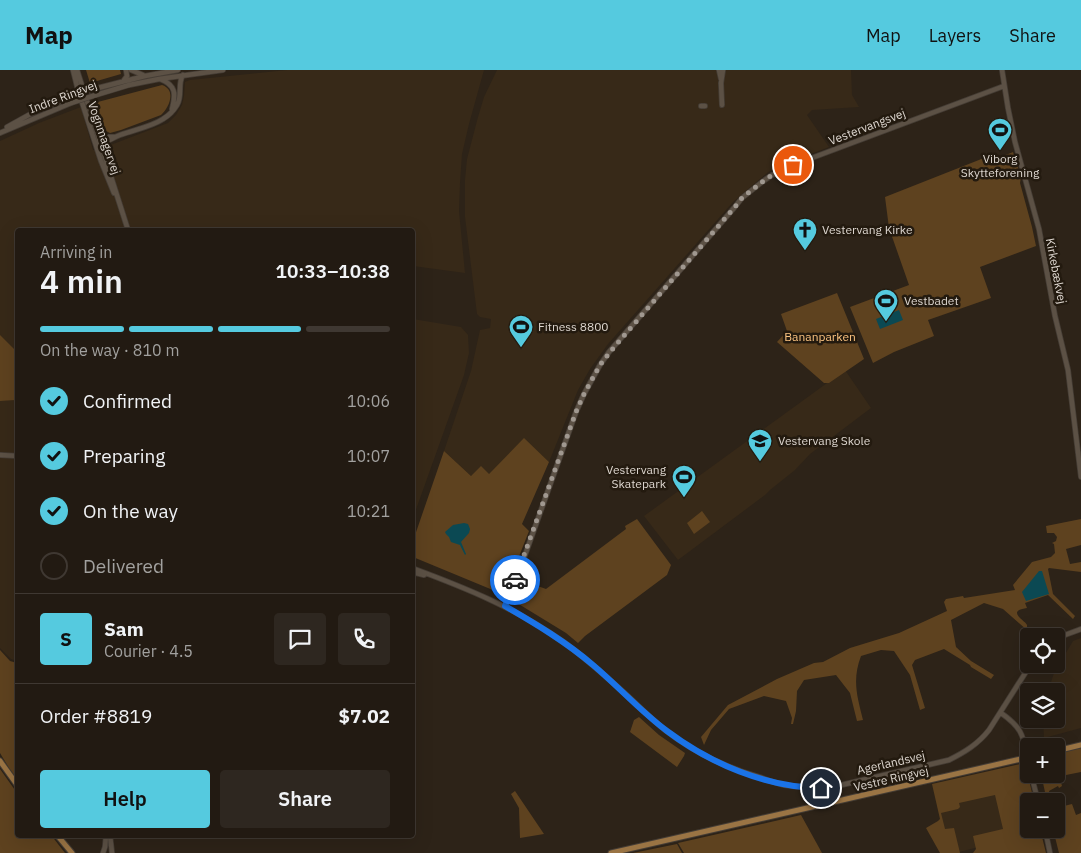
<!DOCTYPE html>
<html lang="en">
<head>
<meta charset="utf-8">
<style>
  body { margin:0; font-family:"IBM Plex Sans",sans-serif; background:#2e2720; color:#f1f3f6; height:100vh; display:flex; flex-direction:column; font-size:19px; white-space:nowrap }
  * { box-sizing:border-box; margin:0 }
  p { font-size:16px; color:#a2a19f }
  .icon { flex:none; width:28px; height:28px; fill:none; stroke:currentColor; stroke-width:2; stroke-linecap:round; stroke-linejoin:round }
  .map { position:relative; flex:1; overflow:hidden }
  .drawer { position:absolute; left:15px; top:158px; width:400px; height:610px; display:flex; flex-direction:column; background:#221a12; border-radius:5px; box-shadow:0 5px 20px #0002,0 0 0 1px #3f3832 }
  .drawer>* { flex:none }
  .buttons { position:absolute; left:1020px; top:558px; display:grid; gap:10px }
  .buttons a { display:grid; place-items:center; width:45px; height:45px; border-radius:5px; background:#221a12; box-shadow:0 5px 20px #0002,0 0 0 1px #3f3832; font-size:25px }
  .pin { position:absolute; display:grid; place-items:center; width:42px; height:42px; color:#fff; margin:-21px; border:2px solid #fff; border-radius:50%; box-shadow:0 1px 5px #0007 }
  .courier { position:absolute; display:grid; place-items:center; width:50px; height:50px; margin:-25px; border:4px solid #1a73e8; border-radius:50%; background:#fff; color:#222; box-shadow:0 1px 6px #0007 }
  .head em { font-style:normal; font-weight:600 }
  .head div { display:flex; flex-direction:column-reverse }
  .head { display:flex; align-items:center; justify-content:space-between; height:85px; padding:0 25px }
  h1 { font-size:32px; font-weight:600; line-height:38px }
  .bar { display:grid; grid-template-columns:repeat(4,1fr); gap:8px 5px; align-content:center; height:60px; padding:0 25px }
  .bar i { height:6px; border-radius:4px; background:#3f3832 }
  .bar .current { background:#55cadf }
  .bar p { grid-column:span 4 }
  .line { display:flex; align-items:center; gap:12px; padding:0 25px; border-top:1px solid #3f3832 }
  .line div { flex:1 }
  .round { display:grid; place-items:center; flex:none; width:52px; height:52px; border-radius:5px; background:#2e2720 }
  ol { padding:0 25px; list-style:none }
  li { display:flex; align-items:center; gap:15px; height:55px }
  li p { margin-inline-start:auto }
  li .icon { padding:5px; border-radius:50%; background:#55cadf; color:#111; stroke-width:4 }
  li:last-child { color:#a2a19f }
  li i { width:28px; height:28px; border:2px solid #3f3832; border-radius:50% }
  .primary-button { display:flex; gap:10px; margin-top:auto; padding:10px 25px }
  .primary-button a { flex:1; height:58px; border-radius:5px; background:#55cadf; color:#111; font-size:20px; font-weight:600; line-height:58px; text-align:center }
  .primary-button a+a { background:#2e2720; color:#f1f3f6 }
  header { display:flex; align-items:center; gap:30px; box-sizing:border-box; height:70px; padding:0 25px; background:#55cadf; color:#111 }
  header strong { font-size:24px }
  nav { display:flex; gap:28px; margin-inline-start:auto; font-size:18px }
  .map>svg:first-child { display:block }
  .built { fill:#372918 }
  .green { fill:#5e421f }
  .water { fill:#0b4953 }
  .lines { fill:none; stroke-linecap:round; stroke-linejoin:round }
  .secondary-casing { stroke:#453d35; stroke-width:6 }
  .primary-casing { stroke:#453d35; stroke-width:7 }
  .secondary { stroke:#5c5145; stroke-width:4.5 }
  .primary { stroke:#9a7444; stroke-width:5 }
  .secondary-bridge-casing { stroke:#453d35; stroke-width:6; stroke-linecap:butt }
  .primary-bridge-casing { stroke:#453d35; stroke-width:7; stroke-linecap:butt }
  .secondary-bridge { stroke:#5c5145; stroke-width:4.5 }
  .primary-bridge { stroke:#9a7444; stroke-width:5 }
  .done { stroke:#a09890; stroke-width:5; stroke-dasharray:0 9 }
  .route { stroke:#1a73e8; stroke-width:6 }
  .labels { text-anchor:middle; stroke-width:5; stroke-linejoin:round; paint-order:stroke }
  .street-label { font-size:12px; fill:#ded7d0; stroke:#231a0f }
  .poi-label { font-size:12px; fill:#ded7d0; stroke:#231a0f; text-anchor:start }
  .park-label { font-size:12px; fill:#fbc380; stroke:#231a0f }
</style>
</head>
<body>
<header>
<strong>Map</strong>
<nav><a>Map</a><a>Layers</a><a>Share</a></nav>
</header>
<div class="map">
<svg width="1081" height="783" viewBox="0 0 1081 783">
  <rect width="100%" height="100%" fill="#2d2318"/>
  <!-- built -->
  <path class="built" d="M287 0H484L469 54 462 84 460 113 459 141 465 203 413 196 412 160H18L17 297 0 296V71L39 53 81 37 93 80 108 76 168 53 176 45 182 35 184 26 185 12 190 10Z
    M497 0H851L852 25 859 37 812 40 807 45 829 77 777 97 767 103 733 132 608 274 590 299 578 320 549 392 524 369 489 404 471 406 444 381 471 301 480 260 490 258 491 249 480 247 477 244 465 147V110L467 89 478 47 484 27Z
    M413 249 461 257 468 265 469 283 464 305 413 448Z
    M845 300 871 338 810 384 795 400 770 420 765 425 678 490 644 446Z
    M17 330V591L11 589 0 578V331Z
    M1081 568V658L1044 668 1043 649H1056V621H1048L1054 603 1073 571Z
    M998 720 1010 769 955 783H949L937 735Z"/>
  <!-- green -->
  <path class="green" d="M86 0H120L121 4 90 13Z
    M162 15C177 20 169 38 161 45L121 60 110 63 102 59 94 33Z
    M1013 82 1021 107 1020 113 1032 157 1036 176 980 197 991 228 928 250 934 266 894 282 873 293 850 237 909 215 889 158 885 127 989 86 991 91Z
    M837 223 864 289 829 313H824L777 272 787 261 781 244Z
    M0 265 17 282V330L0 331Z
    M524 368 549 392 522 454 529 461 505 522 500 523 413 487V471L444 381 471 406 481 396 489 404Z
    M702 441 710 452 694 464 687 453Z
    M637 449 671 495 667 505 585 566 578 573 566 563 517 533 524 511 546 519 626 459 625 456Z
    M1081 449V475L1066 479 1070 494 1081 492V502L1049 498 1048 499 1053 524 1075 546 1073 549 1048 525 1025 533 1027 538C1005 541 1026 551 1027 555 1027 557 1027 558 1027 560L1003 539 984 533 951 550 956 577 971 591 994 605 991 609 971 597 970 595 944 579 915 590 912 595 925 638 920 640 910 605 894 581 881 580 861 586C852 610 857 626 863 650L857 651 850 623 836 605 804 610 797 621 796 641 793 654H791L792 648 786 631 764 626 729 639 711 660 704 675 701 667 728 635 777 609 814 593 823 592 850 578 899 563 947 541 944 532 946 529 963 526 964 528 1015 520 1013 515 1032 492 1051 487 1055 483 1054 474 1052 473 1056 471 1057 467 1054 463H1047L1046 456Z
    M0 580 10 591 17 593V709L9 698 0 683Z
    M639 647 659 665 685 683 684 686 677 697 630 662 634 650Z
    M1081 678V702L1061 706 1060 709 1062 716 1059 718 1058 716 1049 721 1051 731H1047L1041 704H1056V684Z
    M1025 693 1034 731H1029V759H1040L1046 783H973L976 779 973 766 1003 759 995 725 959 733 960 737 958 739 941 743 945 759 954 758 960 783H940L926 758 938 751 940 749 932 714Z
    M0 699 17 723 18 765H51L65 783H0Z
    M515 721 544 764 520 768 519 738 511 724Z
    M1072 734 1076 745 1081 743V783H1059L1053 759H1056V738Z
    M801 745 822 783H684L678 773Z
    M677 774 682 783H633Z"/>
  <!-- water -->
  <path class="water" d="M899 240 903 250 880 259 876 249Z
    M464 453 468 454 470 459 469 463 461 472 466 484 465 485 460 475 451 472 449 467 446 464 445 462 453 455Z
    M1039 501H1042L1049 524 1026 531 1022 522Z"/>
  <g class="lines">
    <defs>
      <path id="secondary" d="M73 0 78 20 101 91 114 123
        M77 0 128 160
        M131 0 143 5
        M719 0 721 9
        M1002 0 1008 38 1015 72 1039 159 1055 246 1068 300 1081 407
        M160 9C176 15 176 24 172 39
        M124 10 127 6 126 0
        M94 19 145 6 178 0
        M96 25 129 15 159 9 223 0
        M722 35 721 13 723 0
        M701 36H705
        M7 57 34 42 69 28
        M0 63 71 33
        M99 71 108 67H115
        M98 74C106 73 112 68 120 65 133 60 151 57 163 49 168 46 174 40 177 35 183 25 177 14 183 5
        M0 385 18 386
        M412 498C466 518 518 539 565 573 584 587 602 603 620 619 635 632 649 647 665 660 693 682 727 698 762 708 769 711 777 713 784 715 802 718 819 718 837 716L949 690C965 682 978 674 989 660L1031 594
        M412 502 424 505
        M505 536 524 488 576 342 584 324 600 295 609 282 734 138 742 128 762 112 772 105 793 95 1004 16
        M1056 570 1065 565 1081 559
        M1001 643C1024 659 1023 667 1029 693
        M1031 704 1038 731
        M1045 759 1050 783
        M110 765 112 783
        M103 783 105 777 106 765"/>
      <path id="primary" d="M1056 681 1081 675
        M0 691 18 716
        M57 765 72 783
        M611 783 1021 689"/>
    </defs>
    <!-- secondary casing -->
    <use href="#secondary" class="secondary-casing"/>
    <!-- primary casing -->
    <use href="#primary" class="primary-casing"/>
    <!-- secondary -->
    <use href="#secondary" class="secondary"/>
    <!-- primary -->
    <use href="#primary" class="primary"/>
    <defs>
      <path id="secondary-bridge" d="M69 28 94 19
        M71 33 96 25"/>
      <path id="primary-bridge" d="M1021 689 1029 687"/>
    </defs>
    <!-- secondary-bridge casing -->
    <use href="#secondary-bridge" class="secondary-bridge-casing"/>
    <!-- primary-bridge casing -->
    <use href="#primary-bridge" class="primary-bridge-casing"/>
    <!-- secondary-bridge -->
    <use href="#secondary-bridge" class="secondary-bridge"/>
    <!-- primary-bridge -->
    <use href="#primary-bridge" class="primary-bridge"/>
  </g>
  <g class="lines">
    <!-- done -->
    <path class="done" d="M515 510 576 342 584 324 600 295 610 282 734 138 742 128 762 112 772 105 793 95"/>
    <!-- route -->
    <path class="route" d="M515 510 505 536C536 554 566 572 593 595 618 616 640 641 667 661 711 694 765 717 821 718"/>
  </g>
  <!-- icons -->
  <defs>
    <symbol id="stadium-pin" viewBox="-11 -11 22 30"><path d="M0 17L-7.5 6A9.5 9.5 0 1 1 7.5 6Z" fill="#55cadf" stroke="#231a0f"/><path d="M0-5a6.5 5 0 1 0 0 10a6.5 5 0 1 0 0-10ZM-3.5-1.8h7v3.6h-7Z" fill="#111"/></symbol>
    <symbol id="church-pin" viewBox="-11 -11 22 30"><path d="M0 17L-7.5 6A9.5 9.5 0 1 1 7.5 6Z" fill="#55cadf" stroke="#231a0f"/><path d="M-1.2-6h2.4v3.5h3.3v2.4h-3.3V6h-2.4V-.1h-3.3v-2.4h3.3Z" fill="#111"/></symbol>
    <symbol id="school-pin" viewBox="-11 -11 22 30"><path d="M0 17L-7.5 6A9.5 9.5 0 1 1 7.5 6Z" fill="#55cadf" stroke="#231a0f"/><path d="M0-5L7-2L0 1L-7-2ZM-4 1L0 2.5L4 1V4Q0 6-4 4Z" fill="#111"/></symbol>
  </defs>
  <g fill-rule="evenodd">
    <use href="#stadium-pin" x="986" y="46" width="28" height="38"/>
    <use href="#church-pin" x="791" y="146" width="28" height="38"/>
    <use href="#stadium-pin" x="872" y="217" width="28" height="38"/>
    <use href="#stadium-pin" x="507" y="243" width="28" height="38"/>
    <use href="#school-pin" x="746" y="357" width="28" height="38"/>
    <use href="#stadium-pin" x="670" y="393" width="28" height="38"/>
  </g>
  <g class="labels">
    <!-- street labels -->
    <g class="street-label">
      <text transform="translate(63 27) rotate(-21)" y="4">Indre Ringvej</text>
      <text transform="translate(867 57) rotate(-21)" y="4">Vestervangsvej</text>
      <text transform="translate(104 68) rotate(71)" y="4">Vognmagervej</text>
      <text transform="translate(1056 201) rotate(79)" y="4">Kirkebækvej</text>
      <text transform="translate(891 693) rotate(-13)" y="4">Agerlandsvej</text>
      <text transform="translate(891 709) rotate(-13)" y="4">Vestre Ringvej</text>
    </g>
    <!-- poi labels -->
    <g class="poi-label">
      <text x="1000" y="93" text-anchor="middle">Viborg<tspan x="1000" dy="14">Skytteforening</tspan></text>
      <text x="822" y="164">Vestervang Kirke</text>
      <text x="904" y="235">Vestbadet</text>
      <text x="538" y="261">Fitness 8800</text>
      <text x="778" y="375">Vestervang Skole</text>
      <text x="666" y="404" text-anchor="end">Vestervang<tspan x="666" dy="14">Skatepark</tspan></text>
    </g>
    <!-- park labels -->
    <g class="park-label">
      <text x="820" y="271">Bananparken</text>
    </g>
  </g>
</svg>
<div class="buttons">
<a><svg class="icon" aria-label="locate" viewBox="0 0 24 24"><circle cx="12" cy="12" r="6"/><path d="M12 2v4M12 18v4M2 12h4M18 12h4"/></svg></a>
<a><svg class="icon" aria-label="layers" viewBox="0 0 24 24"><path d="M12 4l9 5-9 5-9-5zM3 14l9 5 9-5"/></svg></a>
<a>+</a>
<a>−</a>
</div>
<div class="pin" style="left:793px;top:95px;background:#ea580c"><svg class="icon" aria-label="bag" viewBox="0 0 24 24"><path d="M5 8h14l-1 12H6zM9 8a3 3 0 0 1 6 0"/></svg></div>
<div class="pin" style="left:821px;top:718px;background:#1f2937"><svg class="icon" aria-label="home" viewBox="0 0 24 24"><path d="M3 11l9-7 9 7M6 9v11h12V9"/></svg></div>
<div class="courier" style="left:515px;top:510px"><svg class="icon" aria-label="car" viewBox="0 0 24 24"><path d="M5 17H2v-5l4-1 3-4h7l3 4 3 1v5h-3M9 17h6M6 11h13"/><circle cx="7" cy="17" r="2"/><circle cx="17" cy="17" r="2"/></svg></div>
<section class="drawer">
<div class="head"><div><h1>4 min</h1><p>Arriving in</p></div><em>10:33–10:38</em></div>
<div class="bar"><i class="current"></i><i class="current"></i><i class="current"></i><i></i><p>On the way · 810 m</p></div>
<ol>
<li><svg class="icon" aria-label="check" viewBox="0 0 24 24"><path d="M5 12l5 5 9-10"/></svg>Confirmed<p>10:06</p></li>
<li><svg class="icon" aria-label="check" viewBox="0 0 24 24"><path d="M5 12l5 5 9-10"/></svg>Preparing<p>10:07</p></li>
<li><svg class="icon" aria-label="check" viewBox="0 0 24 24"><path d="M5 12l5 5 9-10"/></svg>On the way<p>10:21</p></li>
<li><i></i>Delivered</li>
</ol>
<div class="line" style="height:90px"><b class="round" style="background:#55cadf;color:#111">S</b><div><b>Sam</b><p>Courier · 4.5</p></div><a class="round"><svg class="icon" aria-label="chat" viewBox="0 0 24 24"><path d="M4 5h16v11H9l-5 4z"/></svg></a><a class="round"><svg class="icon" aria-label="phone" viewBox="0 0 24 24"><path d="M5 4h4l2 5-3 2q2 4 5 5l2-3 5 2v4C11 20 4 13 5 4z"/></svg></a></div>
<div class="line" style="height:65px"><div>Order #8819</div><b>$7.02</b></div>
<div class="primary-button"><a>Help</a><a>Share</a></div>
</section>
</div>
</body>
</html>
